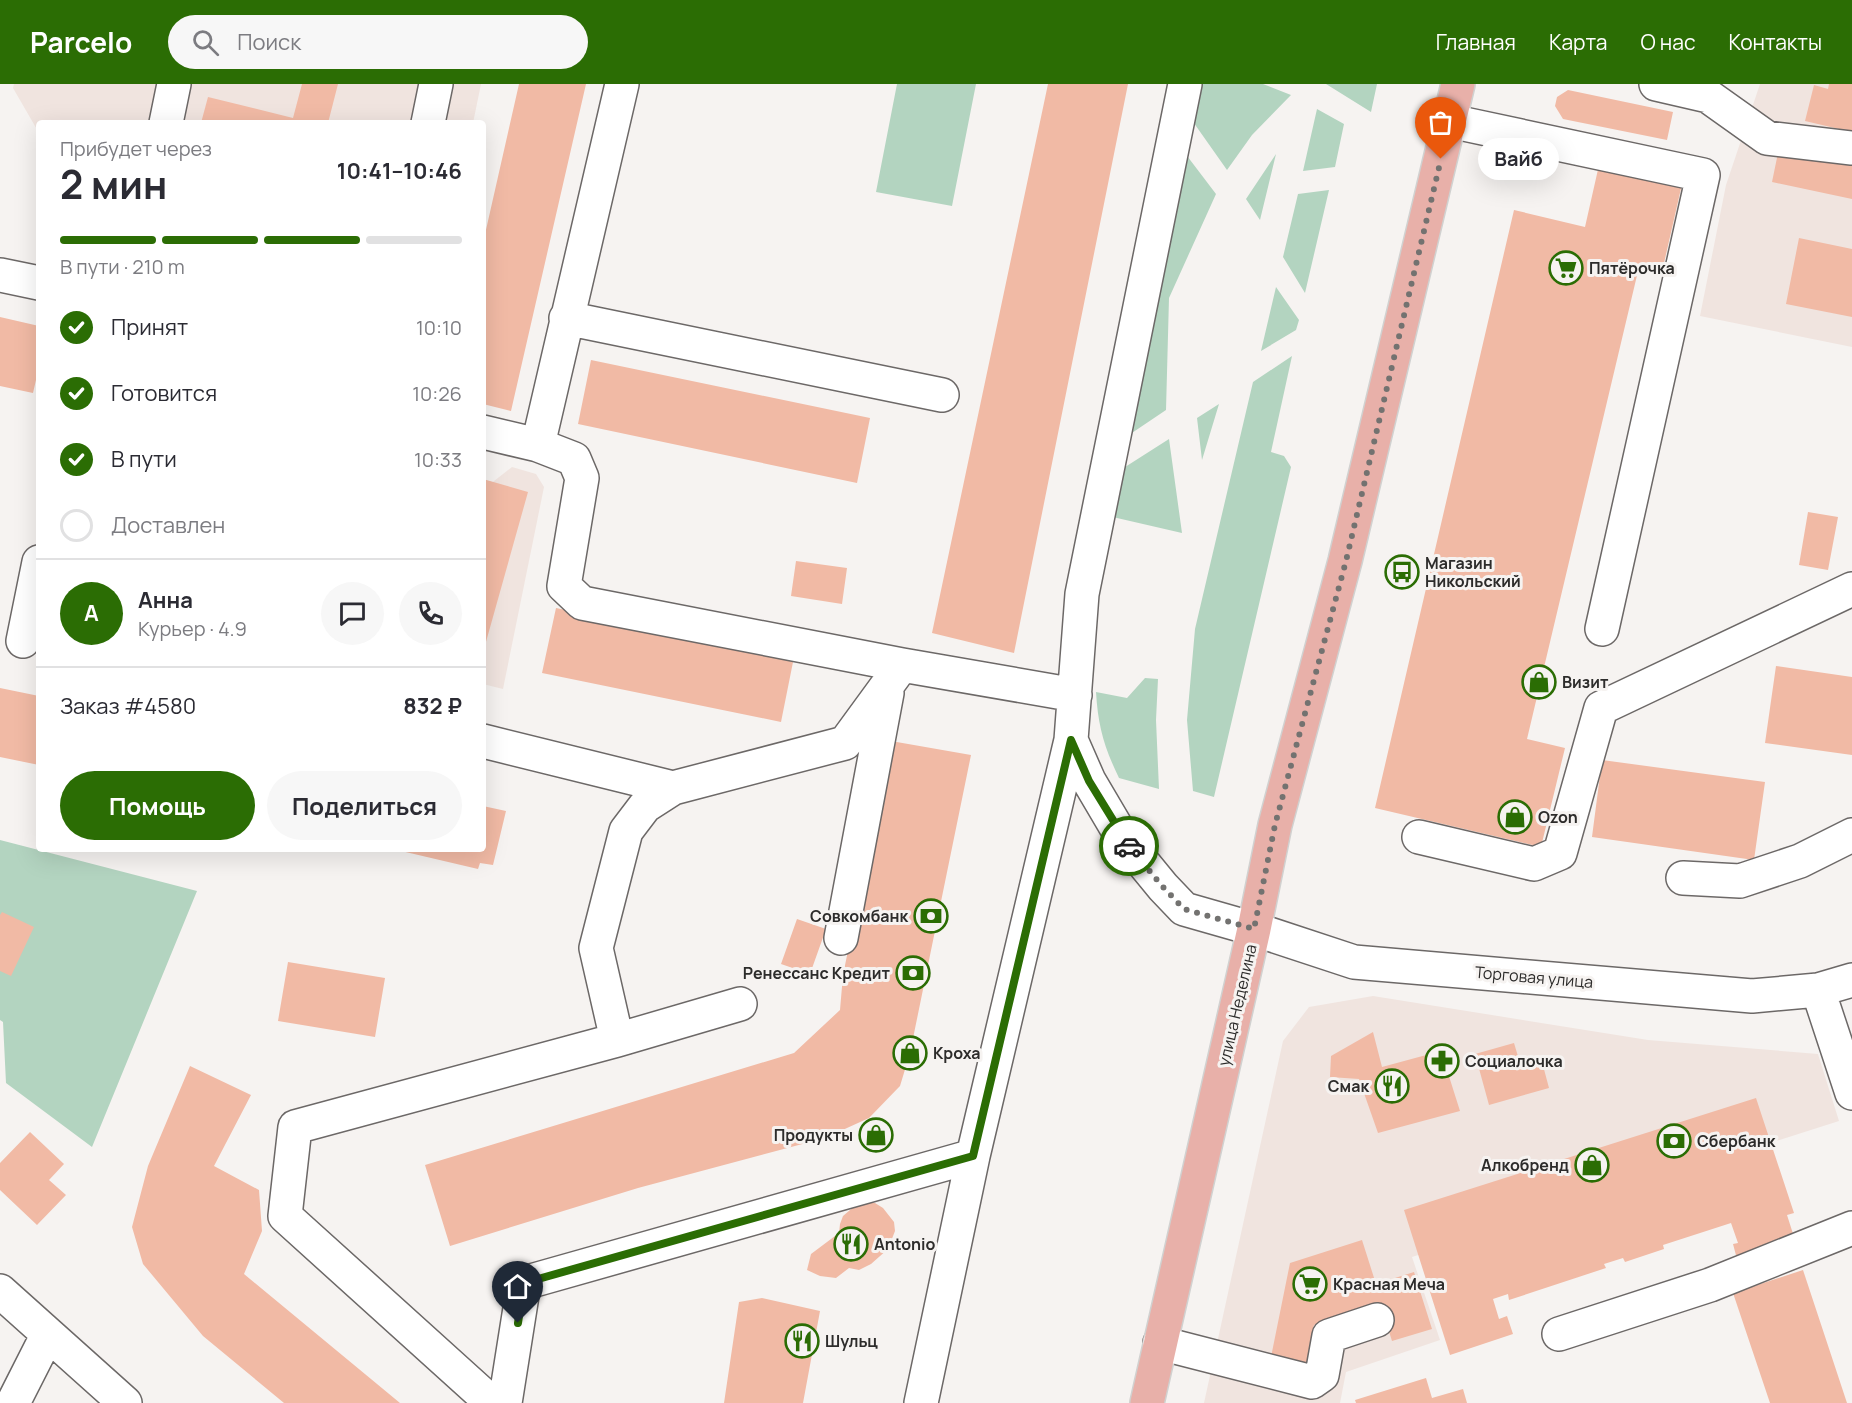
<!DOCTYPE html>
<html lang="ru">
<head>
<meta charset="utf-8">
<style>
  body { margin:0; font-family:Manrope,sans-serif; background:#f7f7f7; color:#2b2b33; height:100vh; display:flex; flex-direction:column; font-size:22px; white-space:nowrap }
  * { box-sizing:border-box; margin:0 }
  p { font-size:20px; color:#7c7c81 }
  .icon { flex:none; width:33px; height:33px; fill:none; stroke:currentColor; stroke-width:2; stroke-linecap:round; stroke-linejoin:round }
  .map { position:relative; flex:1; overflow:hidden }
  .details { position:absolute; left:36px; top:36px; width:450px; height:732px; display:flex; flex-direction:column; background:#fff; border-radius:6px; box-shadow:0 6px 24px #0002 }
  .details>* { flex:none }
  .pin { position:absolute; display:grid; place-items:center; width:51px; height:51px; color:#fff; margin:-62px -26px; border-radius:50% 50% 50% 0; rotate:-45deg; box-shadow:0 0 6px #0007 }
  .pin .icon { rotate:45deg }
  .courier { position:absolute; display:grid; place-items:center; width:60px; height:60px; margin:-30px; border:4px solid #2b6d04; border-radius:50%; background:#fff; color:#222; box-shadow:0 2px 8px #0007 }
  .bubble { position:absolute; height:42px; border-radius:21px; background:#fff; box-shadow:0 6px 24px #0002; font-size:20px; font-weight:700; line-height:42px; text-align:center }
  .overview em { font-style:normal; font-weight:700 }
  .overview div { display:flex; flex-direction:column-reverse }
  .overview { display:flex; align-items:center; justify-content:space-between; height:102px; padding:0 24px }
  h1 { font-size:39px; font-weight:700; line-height:45px }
  .bar { display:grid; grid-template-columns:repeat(4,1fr); gap:9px 6px; align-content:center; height:72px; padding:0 24px }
  .bar i { height:8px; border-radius:4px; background:#e1e1e2 }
  .bar .current { background:#2b6d04 }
  .bar p { grid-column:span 4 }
  .line { display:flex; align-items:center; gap:15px; padding:0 24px; border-top:2px solid #e1e1e2 }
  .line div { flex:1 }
  .round { display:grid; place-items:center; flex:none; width:63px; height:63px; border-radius:32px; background:#f7f7f7 }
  ol { padding:0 24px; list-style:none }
  li { display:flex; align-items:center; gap:18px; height:66px }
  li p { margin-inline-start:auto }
  li .icon { padding:6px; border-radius:50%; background:#2b6d04; color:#fff; stroke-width:4 }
  li:last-child { color:#7c7c81 }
  li i { width:33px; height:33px; border:3px solid #e1e1e2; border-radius:50% }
  .action { display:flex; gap:12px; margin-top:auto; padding:12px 24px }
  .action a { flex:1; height:69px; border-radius:36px; background:#2b6d04; color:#fff; font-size:24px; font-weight:700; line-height:69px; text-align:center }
  .action a+a { background:#f7f7f7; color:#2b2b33 }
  header { display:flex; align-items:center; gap:36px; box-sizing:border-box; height:84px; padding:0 30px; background:#2b6d04; color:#fff }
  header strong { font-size:28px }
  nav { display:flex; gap:33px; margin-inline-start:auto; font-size:21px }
  .search { width:420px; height:54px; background:#f7f7f7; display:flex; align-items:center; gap:15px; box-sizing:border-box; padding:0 21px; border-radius:33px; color:#7c7c81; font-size:22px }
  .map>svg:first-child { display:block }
  .built { fill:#f0e4df }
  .green { fill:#b3d4c0 }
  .building { fill:#f1baa5 }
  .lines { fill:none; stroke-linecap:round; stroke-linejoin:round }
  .minor-casing { stroke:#6c6867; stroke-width:36 }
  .major-casing { stroke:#d1d1d0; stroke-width:36 }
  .minor { stroke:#fff; stroke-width:33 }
  .major { stroke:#e8b0a9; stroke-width:33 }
  .done { stroke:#737270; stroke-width:6; stroke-dasharray:0 10.8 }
  .route { stroke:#2b6d04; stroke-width:8 }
  .labels { text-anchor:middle; stroke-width:6; stroke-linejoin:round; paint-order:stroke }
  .poi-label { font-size:16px; font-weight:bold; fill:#2d2c2b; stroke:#f6f3f1; text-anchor:start }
  .street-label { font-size:16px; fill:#2d2c2b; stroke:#f6f3f1 }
</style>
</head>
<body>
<header>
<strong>Parcelo</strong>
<div class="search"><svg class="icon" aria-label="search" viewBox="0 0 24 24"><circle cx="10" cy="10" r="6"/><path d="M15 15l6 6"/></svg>Поиск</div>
<nav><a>Главная</a><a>Карта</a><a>О нас</a><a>Контакты</a></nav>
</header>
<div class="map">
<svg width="1852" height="1319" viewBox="0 0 1852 1319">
  <rect width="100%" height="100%" fill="#f6f3f1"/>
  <!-- built -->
  <path class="built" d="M14 0H481L473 39H39V49L13 4Z
    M1760 0H1852V263L1700 232 1726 101Z
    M512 383 536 390 544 403 503 605 483 600V400L489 401Z
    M1373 912 1648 956 1818 970 1839 1037 1412 1173 1440 1256 1346 1288 1340 1319H1204L1283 957 1309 923Z"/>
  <!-- green -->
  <path class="green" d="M897 0H976L952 122 876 108Z
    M1190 0H1263L1291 11 1252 51 1227 86 1184 25Z
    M1326 0H1377L1371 28Z
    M1317 25 1344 40 1335 83 1303 87Z
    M1178 60 1216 110 1169 214 1166 326 1117 359Z
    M1276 70 1260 136 1246 115Z
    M1329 106 1305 209 1283 173 1298 110Z
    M1276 203 1299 236 1296 246 1261 267Z
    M1292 272 1271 368 1284 372 1291 383 1214 713 1193 707 1187 636 1195 545 1253 298Z
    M1219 320 1202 376 1197 334Z
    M1169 355 1182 449 1104 431 1111 392Z
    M1145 594 1158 595 1156 636 1159 705 1119 694C1104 663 1098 642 1096 608L1127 614Z
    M0 756 197 807 92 1063 6 999 3 938 0 936Z"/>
  <!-- building -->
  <path class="building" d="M302 0H338L328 39H201L208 13 293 34Z
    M519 0H586L511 327 483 320V159Z
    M1048 0H1128L1014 569 932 549Z
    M1829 0H1852V48L1805 37 1814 1 1828 5Z
    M1568 6 1673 28 1667 56 1563 35 1555 22 1557 13Z
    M1779 64 1852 80V115L1772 98Z
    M1599 81 1682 100 1662 188 1639 183 1527 655 1565 664 1541 763 1375 724 1514 126 1585 143Z
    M1799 154 1852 165V233L1786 220Z
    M0 233 39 242V283L33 309 0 302Z
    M591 276 870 334 857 399 578 340Z
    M483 395 528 408 484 565H483Z
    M1808 428 1838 433 1828 486 1799 481Z
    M796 477 847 484 842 520 791 512Z
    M556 524 794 573 781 638 542 589Z
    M1776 582 1852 593V671L1765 659Z
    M0 604 39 612V681L0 673Z
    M891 657 971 671 910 969 900 1002 869 1034 825 1054 638 1104 450 1162 425 1081 794 969 840 926 843 891Z
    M1602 676 1765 698 1754 776 1592 753Z
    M483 722 506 727 493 781 480 779 478 785 397 766 483 765Z
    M2 828 34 843 11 892 0 887V831Z
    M797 835 826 845 810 890 781 880Z
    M288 878 385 894 375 953 278 937Z
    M1373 948 1382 983 1441 967 1460 1027 1378 1049 1359 995 1330 993 1331 972Z
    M1514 959 1520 979 1541 974 1549 1004 1489 1021 1475 970Z
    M190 982 251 1011 214 1082 259 1106 262 1147 244 1190 400 1319H284L203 1252 143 1180 132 1143 148 1082Z
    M1756 1014 1794 1129 1787 1131 1795 1156 1737 1175 1733 1160 1738 1159 1731 1139 1663 1161 1664 1165 1625 1178 1623 1174 1604 1180 1606 1184 1509 1216 1508 1210 1493 1215 1499 1235 1507 1232 1513 1250 1450 1271 1404 1126Z
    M30 1048 64 1080 49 1096 66 1111 37 1141 0 1106V1079Z
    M866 1118 875 1119 883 1124 894 1138 895 1147 888 1165 871 1180 859 1186 849 1184 836 1194 820 1192 807 1186 811 1170 839 1149 840 1140 843 1132 857 1120Z
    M1362 1156 1376 1200 1414 1188 1432 1245 1392 1257 1380 1219 1314 1241 1304 1291 1269 1283 1290 1179Z
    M1803 1186 1847 1319H1770L1733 1209Z
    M762 1214 820 1227 803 1319H724L739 1218Z
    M1426 1294 1432 1314 1463 1305 1467 1319H1356L1355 1316Z"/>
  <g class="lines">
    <defs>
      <path id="minor" d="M1185 0 1082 510 1071 656 1089 697 1122 753 1163 803 1184 825 1254 845 1354 878 1752 912 1818 906 1852 896
        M1656 0 1708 12 1767 54 1852 64
        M1450 37 1703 91 1602 545
        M166 39 174 0
        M428 39 436 0
        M0 191 39 199
        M566 234 942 311
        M483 348 538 361 574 375 582 394 564 502 582 519 902 581 1075 611
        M538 361 622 0
        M23 557 39 478
        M483 657 673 704
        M1419 753 1534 780 1560 769 1601 624 1852 505
        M1683 794 1740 797 1800 777 1852 751
        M841 854 887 609
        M1818 906 1852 1009
        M617 956 596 864 626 747 645 722 673 704 845 659 902 581
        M0 1207 125 1319
        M1559 1250 1710 1201 1852 1144
        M1160 1259 1312 1298 1322 1291 1329 1252 1377 1236
        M13 1319 48 1250
        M492 1319 285 1132 295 1043 617 956 740 920
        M505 1319 524 1199 973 1072
        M921 1319 973 1072 1071 656"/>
      <path id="major" d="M1147 1319 1254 845 1275 741 1345 477 1458 0"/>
    </defs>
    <!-- minor casing -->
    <use href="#minor" class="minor-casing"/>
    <!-- major casing -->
    <use href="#major" class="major-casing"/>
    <!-- minor -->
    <use href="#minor" class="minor"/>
    <!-- major -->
    <use href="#major" class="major"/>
  </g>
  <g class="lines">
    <!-- done -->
    <path class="done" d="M1129 762 1162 802 1184 825 1254 845 1275 741 1346 477 1441 75"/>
    <!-- route -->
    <path class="route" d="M518 1239 524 1199 973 1072 1071 656 1089 697 1129 762"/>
  </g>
  <!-- icons -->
  <defs>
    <symbol id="supermarket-ring" viewBox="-11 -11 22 22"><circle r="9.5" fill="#f6f3f1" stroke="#2b6d04" stroke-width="1.5"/><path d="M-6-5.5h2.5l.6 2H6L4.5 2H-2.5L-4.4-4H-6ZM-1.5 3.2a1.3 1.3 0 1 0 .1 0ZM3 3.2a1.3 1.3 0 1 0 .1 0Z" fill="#2b6d04"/></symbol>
    <symbol id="bus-ring" viewBox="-11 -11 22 22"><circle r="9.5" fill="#f6f3f1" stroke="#2b6d04" stroke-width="1.5"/><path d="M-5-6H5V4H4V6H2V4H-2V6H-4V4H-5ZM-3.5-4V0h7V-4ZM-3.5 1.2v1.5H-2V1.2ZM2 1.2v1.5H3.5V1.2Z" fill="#2b6d04"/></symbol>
    <symbol id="shop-ring" viewBox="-11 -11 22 22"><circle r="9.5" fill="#f6f3f1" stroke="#2b6d04" stroke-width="1.5"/><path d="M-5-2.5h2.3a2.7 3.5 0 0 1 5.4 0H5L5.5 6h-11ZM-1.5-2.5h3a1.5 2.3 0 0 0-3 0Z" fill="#2b6d04"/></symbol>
    <symbol id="bank-ring" viewBox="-11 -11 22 22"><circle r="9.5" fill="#f6f3f1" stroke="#2b6d04" stroke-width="1.5"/><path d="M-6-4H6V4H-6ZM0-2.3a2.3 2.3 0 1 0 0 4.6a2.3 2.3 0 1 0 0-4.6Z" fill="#2b6d04"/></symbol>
    <symbol id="pharmacy-ring" viewBox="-11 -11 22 22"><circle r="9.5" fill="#f6f3f1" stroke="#2b6d04" stroke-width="1.5"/><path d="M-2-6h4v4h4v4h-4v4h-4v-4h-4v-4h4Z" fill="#2b6d04"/></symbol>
    <symbol id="restaurant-ring" viewBox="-11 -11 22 22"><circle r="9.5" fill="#f6f3f1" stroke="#2b6d04" stroke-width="1.5"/><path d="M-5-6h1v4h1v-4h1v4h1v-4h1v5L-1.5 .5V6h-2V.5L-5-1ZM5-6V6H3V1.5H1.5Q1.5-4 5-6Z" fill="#2b6d04"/></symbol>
  </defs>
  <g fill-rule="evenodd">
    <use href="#supermarket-ring" x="1547" y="165" width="38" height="38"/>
    <use href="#bus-ring" x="1383" y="469" width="38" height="38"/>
    <use href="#shop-ring" x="1520" y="579" width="38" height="38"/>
    <use href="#shop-ring" x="1496" y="714" width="38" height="38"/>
    <use href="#bank-ring" x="912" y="813" width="38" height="38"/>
    <use href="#bank-ring" x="894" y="870" width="38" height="38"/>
    <use href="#shop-ring" x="891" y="950" width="38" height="38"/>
    <use href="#pharmacy-ring" x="1423" y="958" width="38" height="38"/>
    <use href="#restaurant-ring" x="1373" y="983" width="38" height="38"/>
    <use href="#shop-ring" x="857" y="1032" width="38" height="38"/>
    <use href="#bank-ring" x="1655" y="1038" width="38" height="38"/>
    <use href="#shop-ring" x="1573" y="1062" width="38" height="38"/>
    <use href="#restaurant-ring" x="832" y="1141" width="38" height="38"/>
    <use href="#supermarket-ring" x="1291" y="1181" width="38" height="38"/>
    <use href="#restaurant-ring" x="783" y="1238" width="38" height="38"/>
  </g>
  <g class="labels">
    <!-- poi labels -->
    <g class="poi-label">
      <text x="1589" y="190">Пятёрочка</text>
      <text x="1425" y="485">Магазин<tspan x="1425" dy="18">Никольский</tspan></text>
      <text x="1562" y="604">Визит</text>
      <text x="1538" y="739">Ozon</text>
      <text x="908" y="838" text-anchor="end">Совкомбанк</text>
      <text x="890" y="895" text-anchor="end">Ренессанс Кредит</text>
      <text x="933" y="975">Кроха</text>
      <text x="1465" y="983">Социалочка</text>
      <text x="1369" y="1008" text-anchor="end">Смак</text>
      <text x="853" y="1057" text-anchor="end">Продукты</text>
      <text x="1697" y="1063">Сбербанк</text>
      <text x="1569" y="1087" text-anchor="end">Алкобренд</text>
      <text x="874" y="1166">Antonio</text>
      <text x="1333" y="1206">Красная Меча</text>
      <text x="825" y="1263">Шульц</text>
    </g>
    <!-- street labels -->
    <g class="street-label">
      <text transform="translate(1534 893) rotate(5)" y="6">Торговая улица</text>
      <text transform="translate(1237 921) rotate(-77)" y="6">улица Неделина</text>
    </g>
  </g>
</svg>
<div class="pin" style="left:1441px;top:75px;background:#ea580c"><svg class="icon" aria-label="bag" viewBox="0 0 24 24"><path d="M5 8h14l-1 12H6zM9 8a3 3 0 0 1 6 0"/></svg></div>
<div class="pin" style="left:518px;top:1239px;background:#1f2937"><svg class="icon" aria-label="home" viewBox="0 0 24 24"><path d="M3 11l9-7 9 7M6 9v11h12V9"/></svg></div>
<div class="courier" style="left:1129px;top:762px"><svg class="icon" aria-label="car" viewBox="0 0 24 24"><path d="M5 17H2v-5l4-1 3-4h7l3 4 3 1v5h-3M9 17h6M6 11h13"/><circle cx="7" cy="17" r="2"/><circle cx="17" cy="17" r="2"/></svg></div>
<div class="bubble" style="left:1478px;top:54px;width:81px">Вайб</div>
<section class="details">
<div class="overview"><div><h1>2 мин</h1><p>Прибудет через</p></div><em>10:41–10:46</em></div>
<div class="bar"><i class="current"></i><i class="current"></i><i class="current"></i><i></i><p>В пути · 210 m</p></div>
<ol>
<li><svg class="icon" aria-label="check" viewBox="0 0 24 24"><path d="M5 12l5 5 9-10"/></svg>Принят<p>10:10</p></li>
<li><svg class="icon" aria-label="check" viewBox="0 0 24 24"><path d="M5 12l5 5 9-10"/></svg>Готовится<p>10:26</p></li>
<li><svg class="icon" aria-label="check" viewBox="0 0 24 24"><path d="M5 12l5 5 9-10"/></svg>В пути<p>10:33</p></li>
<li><i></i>Доставлен</li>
</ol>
<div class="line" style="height:108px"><b class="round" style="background:#2b6d04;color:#fff">А</b><div><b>Анна</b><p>Курьер · 4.9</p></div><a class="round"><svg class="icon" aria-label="chat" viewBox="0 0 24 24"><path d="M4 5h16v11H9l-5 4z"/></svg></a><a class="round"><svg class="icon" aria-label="phone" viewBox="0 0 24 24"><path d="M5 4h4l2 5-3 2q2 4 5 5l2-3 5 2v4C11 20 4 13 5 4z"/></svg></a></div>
<div class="line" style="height:78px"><div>Заказ #4580</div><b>832 ₽</b></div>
<div class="action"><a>Помощь</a><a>Поделиться</a></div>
</section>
</div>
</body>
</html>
